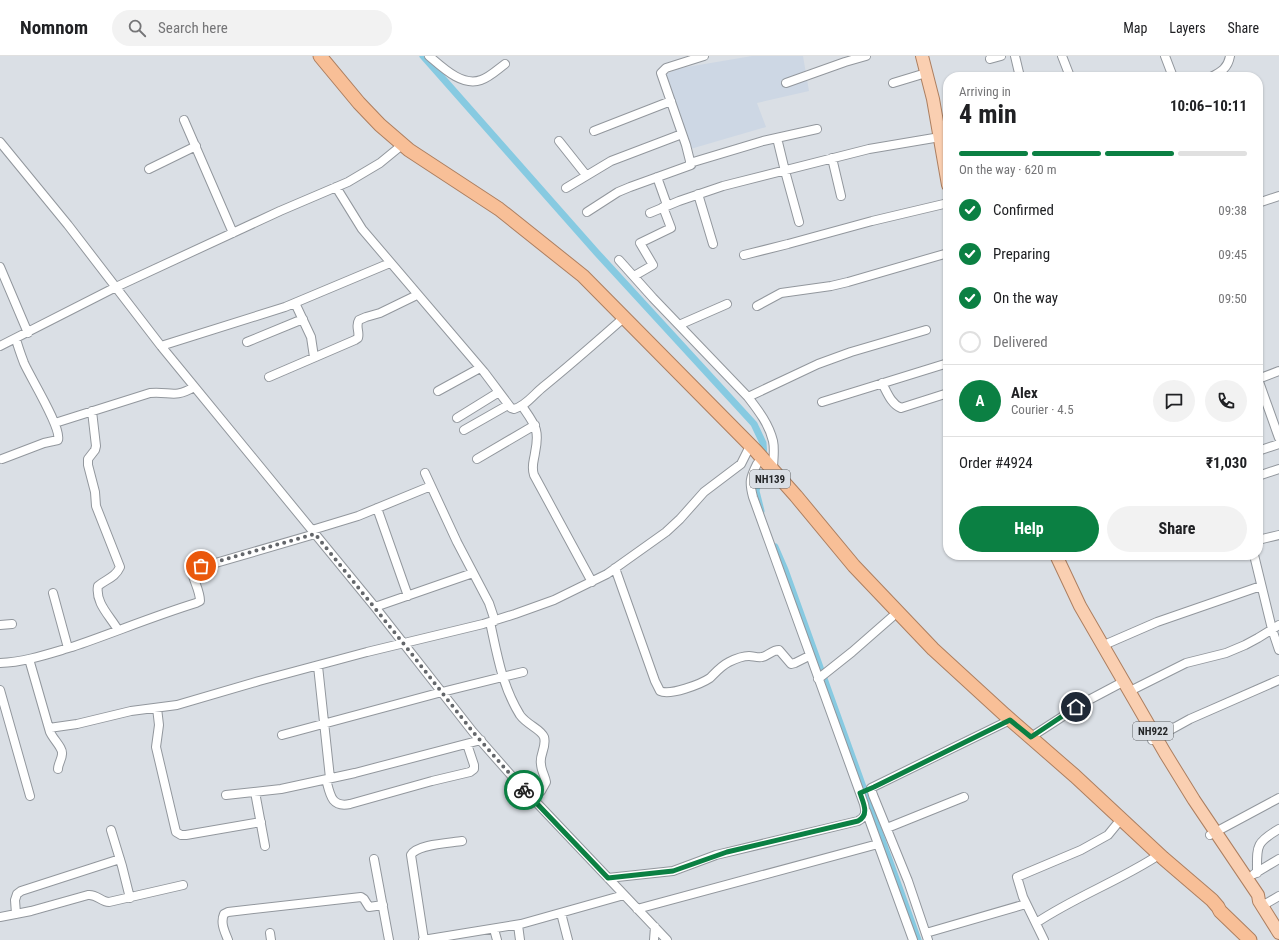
<!DOCTYPE html>
<html lang="en">
<head>
<meta charset="utf-8">
<style>
  body { margin:0; font-family:"Roboto Condensed",sans-serif; background:#f2f2f2; color:#202124; height:100vh; display:flex; flex-direction:column; font-size:15px; white-space:nowrap }
  * { box-sizing:border-box; margin:0 }
  p { font-size:13px; color:#757577 }
  .icon { flex:none; width:22px; height:22px; fill:none; stroke:currentColor; stroke-width:2; stroke-linecap:round; stroke-linejoin:round }
  .map { position:relative; flex:1; overflow:hidden }
  .details { position:absolute; left:943px; top:16px; width:320px; height:488px; display:flex; flex-direction:column; background:#fff; border-radius:16px; box-shadow:0 1px 3px #0004 }
  .details>* { flex:none }
  .pin { position:absolute; display:grid; place-items:center; width:34px; height:34px; color:#fff; margin:-17px; border:2px solid #fff; border-radius:50%; box-shadow:0 1px 4px #0007 }
  .courier { position:absolute; display:grid; place-items:center; width:40px; height:40px; margin:-20px; border:3px solid #0b8043; border-radius:50%; background:#fff; color:#222; box-shadow:0 1px 5px #0007 }
  .overview em { font-style:normal; font-weight:700 }
  .overview div { display:flex; flex-direction:column-reverse }
  .overview { display:flex; align-items:center; justify-content:space-between; height:68px; padding:0 16px }
  h1 { font-size:26px; font-weight:700; line-height:30px }
  .bar { display:grid; grid-template-columns:repeat(4,1fr); gap:6px 4px; align-content:center; height:48px; padding:0 16px }
  .bar i { height:5px; border-radius:3px; background:#e0e0e0 }
  .bar .current { background:#0b8043 }
  .bar p { grid-column:span 4 }
  .line { display:flex; align-items:center; gap:10px; padding:0 16px; border-top:1px solid #e0e0e0 }
  .line div { flex:1 }
  .round { display:grid; place-items:center; flex:none; width:42px; height:42px; border-radius:21px; background:#f2f2f2 }
  ol { padding:0 16px; list-style:none }
  li { display:flex; align-items:center; gap:12px; height:44px }
  li p { margin-inline-start:auto }
  li .icon { padding:4px; border-radius:50%; background:#0b8043; color:#fff; stroke-width:4 }
  li:last-child { color:#757577 }
  li i { width:22px; height:22px; border:2px solid #e0e0e0; border-radius:50% }
  .action { display:flex; gap:8px; margin-top:auto; padding:8px 16px }
  .action a { flex:1; height:46px; border-radius:24px; background:#0b8043; color:#fff; font-size:16px; font-weight:700; line-height:46px; text-align:center }
  .action a+a { background:#f2f2f2; color:#202124 }
  header { display:flex; align-items:center; gap:24px; box-sizing:border-box; height:56px; padding:0 20px; background:#fff; border-bottom:1px solid #e0e0e0 }
  header strong { font-size:19px }
  nav { display:flex; gap:22px; margin-inline-start:auto; font-size:14px }
  .search { width:280px; height:36px; background:#f2f2f2; display:flex; align-items:center; gap:10px; box-sizing:border-box; padding:0 14px; border-radius:22px; color:#757577; font-size:15px }
  .map>svg:first-child { display:block }
  .built { fill:#cdd7e4 }
  .lines { fill:none; stroke-linecap:round; stroke-linejoin:round }
  .canal { stroke:#87cae1; stroke-width:7 }
  .minor-casing { stroke:#92979d; stroke-width:10 }
  .primary-casing { stroke:#ad7f60; stroke-width:14 }
  .trunk-casing { stroke:#ad7f60; stroke-width:15 }
  .minor { stroke:#fff; stroke-width:8 }
  .primary { stroke:#facfb1; stroke-width:12 }
  .trunk { stroke:#f8bf97; stroke-width:13 }
  .done { stroke:#64676b; stroke-width:4; stroke-dasharray:0 7.2 }
  .route { stroke:#0b8043; stroke-width:5 }
  .labels { text-anchor:middle; stroke-width:4; stroke-linejoin:round; paint-order:stroke }
  .shield { fill:#dadfe5; stroke:#5b5e61; stroke-width:1 }
  .shield-label { font-size:11px; font-weight:bold; fill:#252729 }
</style>
</head>
<body>
<header>
<strong>Nomnom</strong>
<div class="search"><svg class="icon" aria-label="search" viewBox="0 0 24 24"><circle cx="10" cy="10" r="6"/><path d="M15 15l6 6"/></svg>Search here</div>
<nav><a>Map</a><a>Layers</a><a>Share</a></nav>
</header>
<div class="map">
<svg width="1279" height="884" viewBox="0 0 1279 884">
  <rect width="100%" height="100%" fill="#dadfe5"/>
  <!-- built -->
  <path class="built" d="M752 0H803L809 35 757 47 766 71 687 94 658 21 681 12Z"/>
  <g class="lines">
    <!-- canal -->
    <path class="canal" d="M423 0 597 197 754 368 763 387 764 402
      M759 420 756 435 761 455
      M775 491 785 514 918 884"/>
    <defs>
      <path id="minor" d="M429 0C442 11 462 31 481 24 490 21 498 13 505 8
        M1015 0 1020 21
        M1062 0 1069 18
        M1165 0 1173 21
        M990 3 1001 0
        M1211 21C1221 16 1228 12 1230 0
        M786 27 845 6 866 0
        M893 27 926 17
        M184 64 233 177
        M594 75 671 45
        M777 82 785 115 799 166
        M559 85 586 119
        M0 86 68 169 161 290 375 551 473 676 517 726 667 884
        M832 102 841 140
        M690 107 763 85 817 73
        M149 113 196 90
        M657 121 667 149
        M336 131 362 173 484 316 511 352 514 353C526 350 534 338 543 331 569 310 594 288 619 266
        M566 132 611 105 682 78
        M698 138 713 188
        M1258 147 1279 140
        M587 156 618 136 630 131 691 109 686 89 661 17 666 12 704 0
        M650 157 679 145 723 130 869 93 940 81
        M744 199 788 188 872 165 948 147
        M619 204 653 242 748 341C758 354 769 368 773 385 775 394 773 404 773 413
        M0 211 28 277
        M634 220 653 209 640 187 671 172 663 151
        M295 247 311 281 314 301
        M757 250 781 237 831 230 848 226 948 197
        M679 269 727 248
        M247 286 303 263
        M0 290 116 231 280 155 348 126 380 107 402 89
        M161 290 285 251 390 207
        M269 321 355 284 358 282C360 276 355 270 359 264L366 261 380 257 417 239
        M1258 323 1279 382
        M1258 323 1279 315
        M882 327C887 336 891 348 901 352L948 337
        M438 335 480 312
        M748 341 818 308 851 296 926 274
        M822 346 948 307
        M522 350C535 369 540 373 535 397 534 405 531 410 534 419L592 526
        M92 355 96 390 95 394 88 403V409L95 436 96 450 120 511C115 522 106 523 98 530 95 547 110 560 118 574
        M457 362 499 336
        M55 367 150 337C170 335 174 343 194 331
        M464 374 508 349
        M1258 395 1279 388
        M2 403 44 387 58 384C62 372 30 321 24 307 21 299 18 291 16 283
        M477 403 535 369
        M425 417 457 486 489 547 495 565
        M1258 420 1279 413
        M377 452 408 540
        M312 474 358 460 431 430
        M1258 484 1279 479
        M1254 499 1272 573 1279 594
        M615 512 655 625 660 635C670 640 701 628 710 622 716 616 721 610 729 606 735 603 743 600 749 600 753 600 758 602 762 601 768 600 772 594 779 594L791 608 795 607 809 600
        M53 537 68 592
        M375 551 473 517
        M490 566C497 598 502 630 520 659 527 669 541 673 544 681 547 691 539 699 541 708 541 714 545 720 546 726L541 735 533 743
        M0 569 12 568
        M1104 589 1157 566 1261 530
        M29 603 50 676C53 683 63 692 62 698 62 703 58 708 58 713
        M0 607C25 606 48 598 72 591 113 577 154 560 196 547L200 545C200 535 194 526 192 516L195 513 315 478
        M318 610 330 722
        M818 623 852 596 892 561
        M0 634 30 740
        M1130 635 1186 607 1226 597 1245 589 1258 582 1279 569
        M157 652 159 669 156 691 176 776 181 779H186L261 766
        M49 672 77 668 131 655 177 649 259 625 367 596 483 568 515 558 554 544 607 518 666 476 680 463 704 436 741 408 750 390
        M282 679 442 636 523 616
        M1031 681 1085 646 1119 628
        M1152 684 1190 663 1279 624
        M326 723C330 738 331 752 350 748L432 725 470 716 474 713V709L467 688
        M255 736 265 790
        M226 739 281 733 355 717 481 684
        M866 755 913 884
        M887 772 964 741
        M111 774 122 810 130 842
        M1210 779 1279 742
        M374 803 389 884
        M1257 817C1257 790 1255 787 1279 773
        M1254 818 1279 803
        M608 822 673 815 716 799 858 765C866 761 866 756 864 748L753 441C749 426 750 422 757 408
        M1262 850 1279 840
        M637 853 878 788
        M561 857 568 884
        M16 858 15 844 17 838 21 835 120 803
        M0 861 31 855 88 839C97 838 101 846 109 846L183 829
        M1036 867C1073 842 1116 826 1154 802
        M518 869 520 884
        M494 873 497 884
        M270 877 271 884
        M926 877 1026 848
        M228 884C225 876 220 867 224 858L228 856 361 841 364 843 369 851 383 849
        M423 884 521 868 624 839
        M424 884 411 799C417 788 450 787 462 785
        M654 884 655 871
        M928 884 908 825 873 739 871 732 1010 664
        M1044 884 1023 841 1017 821 1081 794 1108 779 1117 768"/>
      <path id="primary" d="M922 0 933 43 948 129
        M1056 499 1080 550 1165 697 1194 744 1258 839 1259 845 1279 877"/>
      <path id="trunk" d="M320 0 359 47 380 69 409 94 499 153 583 220 756 395 796 440 854 510 933 593 1005 659 1075 720 1163 802 1212 844 1218 851 1220 855 1250 884"/>
    </defs>
    <!-- minor casing -->
    <use href="#minor" class="minor-casing"/>
    <!-- primary casing -->
    <use href="#primary" class="primary-casing"/>
    <!-- trunk casing -->
    <use href="#trunk" class="trunk-casing"/>
    <!-- minor -->
    <use href="#minor" class="minor"/>
    <!-- primary -->
    <use href="#primary" class="primary"/>
    <!-- trunk -->
    <use href="#trunk" class="trunk"/>
  </g>
  <g class="lines">
    <!-- done -->
    <path class="done" d="M201 510 315 478 403 587 473 676 524 734"/>
    <!-- route -->
    <path class="route" d="M524 734 608 822 673 815 727 796 858 765C870 759 863 746 860 737L874 731 1010 664 1031 681 1076 651"/>
  </g>
  <g class="labels">
    <!-- shield labels -->
    <g class="shield">
      <rect x="750" y="414" width="40" height="18" rx="3"/>
      <rect x="1133" y="666" width="40" height="18" rx="3"/>
    </g>
    <g class="shield-label">
      <text x="770" y="427">NH139</text>
      <text x="1153" y="679">NH922</text>
    </g>
  </g>
</svg>
<div class="pin" style="left:201px;top:510px;background:#ea580c"><svg class="icon" aria-label="bag" viewBox="0 0 24 24"><path d="M5 8h14l-1 12H6zM9 8a3 3 0 0 1 6 0"/></svg></div>
<div class="pin" style="left:1076px;top:651px;background:#1f2937"><svg class="icon" aria-label="home" viewBox="0 0 24 24"><path d="M3 11l9-7 9 7M6 9v11h12V9"/></svg></div>
<div class="courier" style="left:524px;top:734px"><svg class="icon" aria-label="bike" viewBox="0 0 24 24"><circle cx="6" cy="16" r="4"/><circle cx="18" cy="16" r="4"/><path d="M6 16l4-8h5l3 8M10 8l3 8H6M13 5h3"/></svg></div>
<section class="details">
<div class="overview"><div><h1>4 min</h1><p>Arriving in</p></div><em>10:06–10:11</em></div>
<div class="bar"><i class="current"></i><i class="current"></i><i class="current"></i><i></i><p>On the way · 620 m</p></div>
<ol>
<li><svg class="icon" aria-label="check" viewBox="0 0 24 24"><path d="M5 12l5 5 9-10"/></svg>Confirmed<p>09:38</p></li>
<li><svg class="icon" aria-label="check" viewBox="0 0 24 24"><path d="M5 12l5 5 9-10"/></svg>Preparing<p>09:45</p></li>
<li><svg class="icon" aria-label="check" viewBox="0 0 24 24"><path d="M5 12l5 5 9-10"/></svg>On the way<p>09:50</p></li>
<li><i></i>Delivered</li>
</ol>
<div class="line" style="height:72px"><b class="round" style="background:#0b8043;color:#fff">A</b><div><b>Alex</b><p>Courier · 4.5</p></div><a class="round"><svg class="icon" aria-label="chat" viewBox="0 0 24 24"><path d="M4 5h16v11H9l-5 4z"/></svg></a><a class="round"><svg class="icon" aria-label="phone" viewBox="0 0 24 24"><path d="M5 4h4l2 5-3 2q2 4 5 5l2-3 5 2v4C11 20 4 13 5 4z"/></svg></a></div>
<div class="line" style="height:52px"><div>Order #4924</div><b>₹1,030</b></div>
<div class="action"><a>Help</a><a>Share</a></div>
</section>
</div>
</body>
</html>
